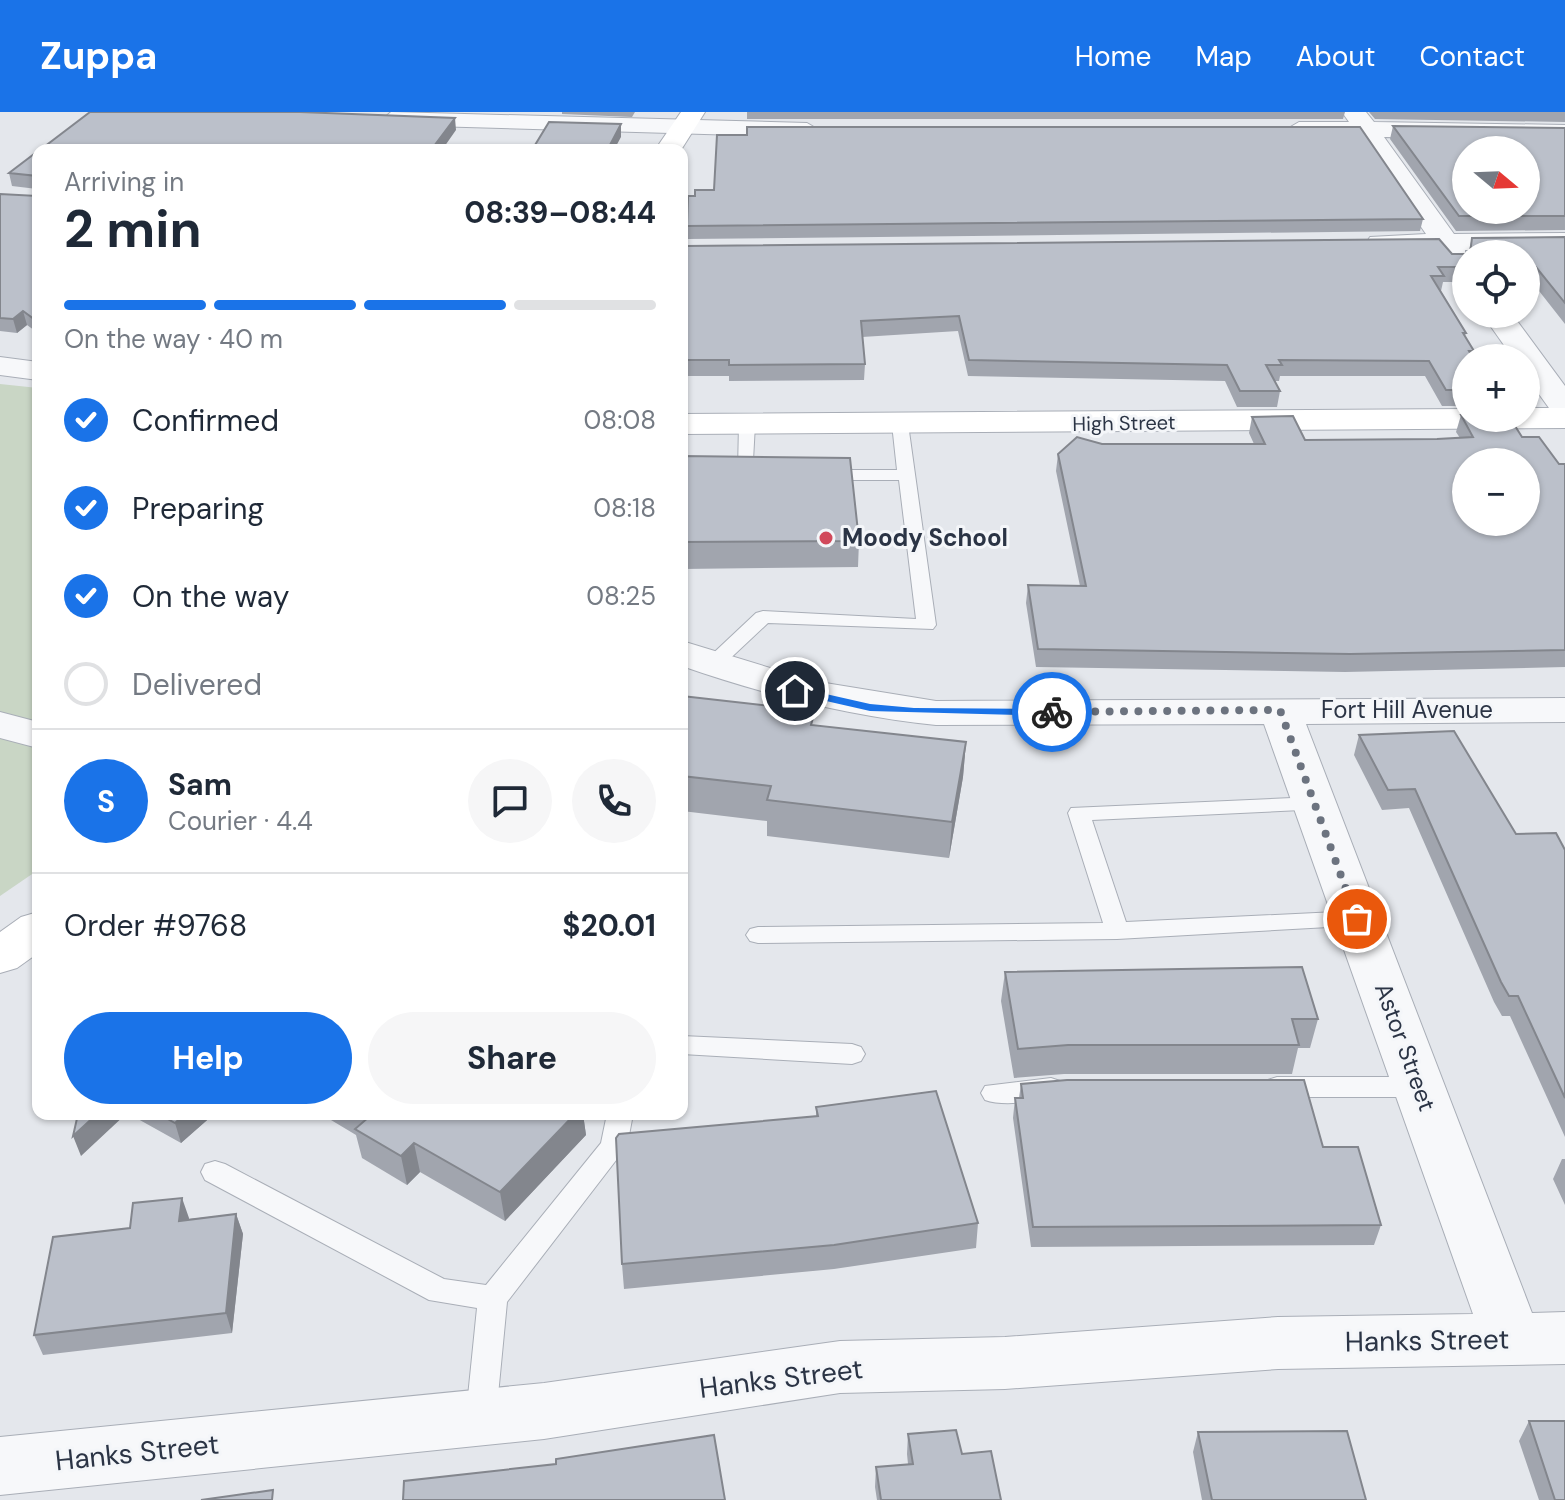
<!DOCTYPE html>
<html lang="en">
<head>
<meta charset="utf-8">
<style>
  body { margin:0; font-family:"DM Sans",sans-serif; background:#f6f6f7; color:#1f2937; height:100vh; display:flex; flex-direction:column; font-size:30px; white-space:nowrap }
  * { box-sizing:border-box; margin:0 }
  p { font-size:26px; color:#747a83 }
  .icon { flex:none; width:44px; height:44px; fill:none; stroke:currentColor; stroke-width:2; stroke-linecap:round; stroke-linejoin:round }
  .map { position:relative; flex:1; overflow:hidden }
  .drawer { position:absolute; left:32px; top:32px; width:656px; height:976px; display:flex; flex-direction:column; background:#fff; border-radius:16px; box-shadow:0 2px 6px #0004 }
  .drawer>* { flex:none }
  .needle { width:52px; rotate:109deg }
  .fabs { position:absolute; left:1452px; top:24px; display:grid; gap:16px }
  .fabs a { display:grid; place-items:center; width:88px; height:88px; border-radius:50%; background:#fff; box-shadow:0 2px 6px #0004; font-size:40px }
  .pin { position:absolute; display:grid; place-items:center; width:68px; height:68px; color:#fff; margin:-34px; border:4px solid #fff; border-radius:50%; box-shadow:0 2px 8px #0007 }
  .courier { position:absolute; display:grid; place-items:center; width:80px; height:80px; margin:-40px; border:6px solid #1a73e8; border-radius:50%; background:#fff; color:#222; box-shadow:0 2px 10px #0007 }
  .head em { font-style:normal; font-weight:700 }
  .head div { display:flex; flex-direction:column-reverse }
  .head { display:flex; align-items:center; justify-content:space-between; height:136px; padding:0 32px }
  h1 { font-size:52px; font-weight:700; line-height:60px }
  .bar { display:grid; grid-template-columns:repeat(4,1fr); gap:12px 8px; align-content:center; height:96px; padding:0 32px }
  .bar i { height:10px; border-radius:6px; background:#e0e1e3 }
  .bar .on { background:#1a73e8 }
  .bar p { grid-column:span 4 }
  .line { display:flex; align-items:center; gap:20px; padding:0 32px; border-top:2px solid #e0e1e3 }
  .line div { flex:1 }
  .round { display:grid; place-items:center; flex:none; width:84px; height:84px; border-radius:42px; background:#f6f6f7 }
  ol { padding:0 32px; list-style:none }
  li { display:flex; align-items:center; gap:24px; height:88px }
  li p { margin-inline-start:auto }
  li .icon { padding:8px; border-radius:50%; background:#1a73e8; color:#fff; stroke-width:4 }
  li:last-child { color:#747a83 }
  li i { width:44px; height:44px; border:4px solid #e0e1e3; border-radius:50% }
  .cta { display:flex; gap:16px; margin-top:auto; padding:16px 32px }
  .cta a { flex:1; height:92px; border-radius:48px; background:#1a73e8; color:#fff; font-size:32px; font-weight:700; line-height:92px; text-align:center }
  .cta a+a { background:#f6f6f7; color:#1f2937 }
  header { display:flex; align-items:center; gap:48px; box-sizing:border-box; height:112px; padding:0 40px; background:#1a73e8; color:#fff }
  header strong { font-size:38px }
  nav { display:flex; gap:44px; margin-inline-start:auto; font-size:28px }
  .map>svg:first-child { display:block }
  .green { fill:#c9d6c5 }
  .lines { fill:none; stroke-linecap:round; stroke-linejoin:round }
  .lane-casing { stroke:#a9aeb7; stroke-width:2 }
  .street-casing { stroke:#a9aeb7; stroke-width:2 }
  .secondary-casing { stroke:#a9aeb7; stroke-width:2 }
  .lane { fill:#f7f8fa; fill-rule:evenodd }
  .street { fill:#f7f8fa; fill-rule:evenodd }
  .secondary { fill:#fff; fill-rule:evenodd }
  .wall { fill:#a1a5ae }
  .shaded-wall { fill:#83868d }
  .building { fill:#bbc0ca; stroke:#83868d; stroke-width:2; fill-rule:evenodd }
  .route { fill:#1a73e8 }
  .done { stroke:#6c737f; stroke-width:8; stroke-dasharray:0 14.4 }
  .poi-dot { fill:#d1495b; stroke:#f4f6f9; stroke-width:3 }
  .labels { text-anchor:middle; stroke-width:6; stroke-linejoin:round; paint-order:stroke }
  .far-street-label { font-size:20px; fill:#2b3445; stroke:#f4f6f9 }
  .poi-label { font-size:24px; font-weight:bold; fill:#2b3445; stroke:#f4f6f9; text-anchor:start }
  .street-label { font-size:24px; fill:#2b3445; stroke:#f4f6f9 }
  .near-street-label { font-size:28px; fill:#2b3445; stroke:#f4f6f9 }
</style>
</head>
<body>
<header>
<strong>Zuppa</strong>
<nav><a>Home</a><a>Map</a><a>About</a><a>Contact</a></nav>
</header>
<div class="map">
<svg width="1565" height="1388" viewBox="0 0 1565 1388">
  <rect width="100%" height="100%" fill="#e4e7ec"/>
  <!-- green -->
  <path class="green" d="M0 272 38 276V758L0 784Z"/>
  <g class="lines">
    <defs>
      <path id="lane" d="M747 307 755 312 752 367 682 368V358H738L739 312Z
        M900 307 908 312 936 513 933 517 768 511 720 556H706L703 552 706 548 756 501 763 499 916 507 899 368H823L814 363 823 358H897L892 312Z
        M1314 685 1325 692 1322 697 1092 708 1126 810 1357 799 1365 801 1369 807 1365 813 1117 827 758 831 750 829 746 823 750 817 758 815 1103 811 1068 701 1071 696Z
        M682 924 852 932 861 935 865 942 861 949 852 952 682 942Z
        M1277 965H1420L1429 968 1433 975 1429 982 1420 985H1277L1268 982 1264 975 1268 968Z
        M1051 966 1060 969 1064 976 1060 983C1040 989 1005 995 985 988L981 981 985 974Z
        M607 1002H633L627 1034 507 1190 496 1304 492 1314 481 1318 470 1314 466 1304 477 1196 429 1188 205 1068 201 1060 205 1052 215 1049 225 1052 444 1167 486 1173 601 1031Z"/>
      <path id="street" d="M391 0 807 11 819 18 807 25 396 13 384 6Z
        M1342 0H1366L1374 10 1565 13V27L1384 25 1454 122 1565 121V137L1465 138 1466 154H1448L1437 139 1370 137 1366 131 1370 125 1426 122 1359 25 1299 24 1287 17 1299 10H1349Z
        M1482 202H1512L1565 274V306L1554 303 1526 264V246H1513Z
        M0 245 38 250V268L0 263Z
        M682 529 813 569 936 589 1565 586V610L1306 612 1532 1201 1565 1200V1252L1278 1257 1005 1277 840 1281 544 1327 0 1383V1325L544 1271 840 1229 1005 1225 1278 1205 1473 1202 1264 612 936 613C849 604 765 583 682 554Z
        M0 600 38 610V636L0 626Z"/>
      <path id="secondary" d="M681 0H705L681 38H655Z
        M1526 296H1565V316L682 322V302L1466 297V306H1526Z
        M38 800V841L17 856 0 861V820L21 805Z"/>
    </defs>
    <!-- lane casing -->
    <use href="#lane" class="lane-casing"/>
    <!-- street casing -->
    <use href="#street" class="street-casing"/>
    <!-- secondary casing -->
    <use href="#secondary" class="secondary-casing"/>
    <!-- lane -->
    <use href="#lane" class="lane"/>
    <!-- street -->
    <use href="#street" class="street"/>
    <!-- secondary -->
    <use href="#secondary" class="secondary"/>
  </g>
  <!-- wall -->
  <path class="wall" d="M562 0H635L632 5 562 2Z
    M747 0H1345L1343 7H747Z
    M1369 0H1565V10L1375 7Z
    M1393 14 1565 16V118L1456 119 1390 27Z
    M38 39V221L27 213 17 221 0 219V82L37 84V77L12 74 9 61Z
    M1423 107 1420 119 687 127V114Z
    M1565 125V212L1532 170H1526V142H1468L1472 126Z
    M682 138 1466 142V170H1443L1441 179 1466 221 1465 224 1474 239 1473 246H1466V294H1442L1425 264H1280L1279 269H1274L1280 279 1277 295H1237L1225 269 968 264 958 219 862 225 865 252 864 268 729 269V264H682Z
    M1461 303 1522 325 1559 352H1565V555L1345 560 1036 555 1026 491 1028 473 1080 474 1056 359 1058 342 1102 332H1254L1249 321 1252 305 1305 328 1437 327 1460 326 1456 320Z
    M682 344 859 429 858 455 682 457Z
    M682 584 815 614 966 630 963 665 949 746 767 724V709L682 699Z
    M1359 623 1516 722 1565 738V1025L1510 904H1502L1494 890 1409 696 1382 698 1354 643Z
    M1005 860 1318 907 1310 936H1298L1292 962H1064L1014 966 1001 889Z
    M1021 972 1323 1035 1381 1113 1374 1133 1031 1135 1013 1006 1015 986H1019Z
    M816 995 978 1111 976 1136 834 1157 624 1177 622 1152 816 1004Z
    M129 1002H214L181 1031Z
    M321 1002H583L586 1023 505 1109 420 1060 407 1073 362 1046 356 1023Z
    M1562 1047H1565V1093L1553 1067Z
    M236 1102 243 1122 232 1221 43 1243 34 1223 130 1116 189 1106V1107Z
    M1529 1309 1565 1388H1539L1519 1329Z
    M1198 1320 1366 1388H1202L1193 1340Z
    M908 1322 962 1342 1001 1388H877L875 1375 876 1355 908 1352 907 1342Z"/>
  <!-- shaded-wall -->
  <path class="shaded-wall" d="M455 6 456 18 442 38H431Z
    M621 12V25L614 38H610V33Z
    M23 199 27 213 17 221 13 207Z
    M966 630 963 665 949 746 952 710Z
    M97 1002H126L81 1044 73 1024Z
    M185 1002H214L181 1031 175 1011Z
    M575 1002H583L586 1023 505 1109 500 1080Z
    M414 1031 420 1060 407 1073 401 1044Z
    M182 1086 189 1106 186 1129 179 1109Z
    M236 1102 243 1122 232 1221 226 1201Z"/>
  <!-- building -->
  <path class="building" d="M90 0H300L455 6 431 38H40Z
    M549 10 621 12 610 33H605L601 38H532Z
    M1393 14 1565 16V104H1459ZM1466 38H1526V98H1466Z
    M747 15H1360L1423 107 687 114 688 84H695V78H714L717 23H747Z
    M38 39V210L23 199 13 207 0 206V82L37 84V64L9 61Z
    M1565 125V191L1536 155H1526V142H1470L1472 126Z
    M1439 127 1452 142H1466V155H1438L1444 164H1431L1466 221H1463L1474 239H1469L1473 246H1466V278H1446L1429 249 1279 248 1282 253H1266L1280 279H1240L1227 253 969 248 959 204 861 209 865 252 729 253V248H682V138H686V134Z
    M1461 303H1466V306H1510L1522 325H1539L1559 352H1565V538L1350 542 1038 537 1028 473 1086 474 1058 342 1077 325 1102 332H1265L1252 305 1293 304 1305 328 1437 327 1473 325ZM1466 350H1526V410H1466Z
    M682 344 850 346 859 429 682 430Z
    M682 584 815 599 811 613 966 630 952 710 767 688 771 674 682 664Z
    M1454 619 1516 722 1556 721 1565 738V986L1518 884H1509L1501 870 1415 677 1388 678 1359 623Z
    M1302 855 1318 907H1292L1299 933H1068L1018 937 1005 860Z
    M1067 968H1304L1323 1035H1358L1381 1113 1033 1115 1015 986H1023L1021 972Z
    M936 979 978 1111 834 1133 622 1152 616 1026 619 1022 818 1004 816 995Z
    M78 1002H97L73 1024Z
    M159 1002H185L175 1011Z
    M364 1002H575L500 1080 414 1031 401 1044 355 1017 369 1005Z
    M182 1086 179 1109 236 1102 226 1201 34 1223 53 1125 130 1116 133 1091Z
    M1529 1309H1565V1388H1555Z
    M956 1318 962 1342 991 1339 1001 1388H881L876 1355 913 1352 908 1322Z
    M1347 1319 1366 1388H1212L1198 1320Z
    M714 1323 725 1388H403L404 1369 556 1352V1347Z
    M273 1378 272 1388H201Z"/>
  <!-- route -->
  <path class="route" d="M795 575 870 592 914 596 1052 597 1058 600 1052 604 870 599 791 581V576Z"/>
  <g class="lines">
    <!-- done -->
    <path class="done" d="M1052 600 1280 598 1357 807"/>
  </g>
  <!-- markers -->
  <circle class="poi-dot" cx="826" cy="426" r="8"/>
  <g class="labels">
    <!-- far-street labels -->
    <g class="far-street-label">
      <text transform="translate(1124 311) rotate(-1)" y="7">High Street</text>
    </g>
    <!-- poi labels -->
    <g class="poi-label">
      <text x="842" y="434">Moody School</text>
    </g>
    <!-- street labels -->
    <g class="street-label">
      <text x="1407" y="606">Fort Hill Avenue</text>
      <text transform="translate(1405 935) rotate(70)" y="8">Astor Street</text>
    </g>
    <!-- near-street labels -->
    <g class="near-street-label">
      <text transform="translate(1427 1228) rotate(-1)" y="10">Hanks Street</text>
      <text transform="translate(781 1266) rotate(-7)" y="10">Hanks Street</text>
      <text transform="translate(137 1340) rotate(-6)" y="10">Hanks Street</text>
    </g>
  </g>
</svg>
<div class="fabs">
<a><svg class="needle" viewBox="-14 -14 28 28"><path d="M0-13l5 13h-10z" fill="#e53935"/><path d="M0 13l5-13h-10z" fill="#747a83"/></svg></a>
<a><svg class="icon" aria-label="locate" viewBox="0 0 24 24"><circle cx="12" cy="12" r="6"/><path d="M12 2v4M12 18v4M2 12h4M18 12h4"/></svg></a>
<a>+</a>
<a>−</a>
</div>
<div class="pin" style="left:1357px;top:807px;background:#ea580c"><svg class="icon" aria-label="bag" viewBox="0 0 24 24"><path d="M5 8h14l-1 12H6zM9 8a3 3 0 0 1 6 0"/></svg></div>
<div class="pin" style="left:795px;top:579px;background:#1f2937"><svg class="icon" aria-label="home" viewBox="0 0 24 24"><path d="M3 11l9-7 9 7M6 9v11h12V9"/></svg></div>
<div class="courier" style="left:1052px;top:600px"><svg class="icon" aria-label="bike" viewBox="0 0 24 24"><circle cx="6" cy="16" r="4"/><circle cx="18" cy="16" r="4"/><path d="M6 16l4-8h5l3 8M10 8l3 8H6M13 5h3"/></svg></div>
<section class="drawer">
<div class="head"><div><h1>2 min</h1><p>Arriving in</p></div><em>08:39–08:44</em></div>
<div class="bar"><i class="on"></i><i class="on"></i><i class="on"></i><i></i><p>On the way · 40 m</p></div>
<ol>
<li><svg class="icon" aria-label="check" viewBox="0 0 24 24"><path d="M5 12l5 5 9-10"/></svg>Confirmed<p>08:08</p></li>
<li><svg class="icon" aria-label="check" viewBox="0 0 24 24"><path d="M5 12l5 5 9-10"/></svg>Preparing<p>08:18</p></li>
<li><svg class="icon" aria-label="check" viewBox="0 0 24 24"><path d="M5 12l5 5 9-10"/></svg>On the way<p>08:25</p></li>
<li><i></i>Delivered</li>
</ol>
<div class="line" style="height:144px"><b class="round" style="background:#1a73e8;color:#fff">S</b><div><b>Sam</b><p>Courier · 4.4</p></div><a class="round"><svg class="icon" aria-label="chat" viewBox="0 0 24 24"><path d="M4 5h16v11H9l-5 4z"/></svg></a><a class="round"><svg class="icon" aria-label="phone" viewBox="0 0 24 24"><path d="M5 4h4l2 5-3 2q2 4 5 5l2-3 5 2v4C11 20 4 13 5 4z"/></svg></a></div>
<div class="line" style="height:104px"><div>Order #9768</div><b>$20.01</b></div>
<div class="cta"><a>Help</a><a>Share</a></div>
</section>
</div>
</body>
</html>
